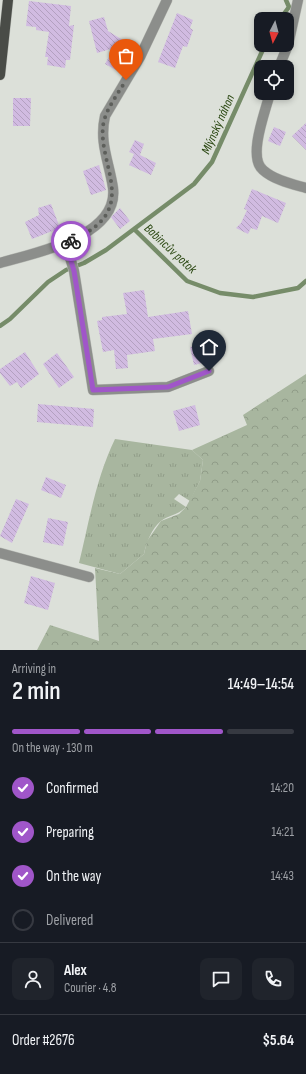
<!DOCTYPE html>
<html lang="en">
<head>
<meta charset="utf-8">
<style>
  body { margin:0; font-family:"Sofia Sans Condensed",sans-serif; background:#20242c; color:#f1f3f6; height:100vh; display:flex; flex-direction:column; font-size:15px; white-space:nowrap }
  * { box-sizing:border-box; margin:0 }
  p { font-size:13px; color:#9ea1a6 }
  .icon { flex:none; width:22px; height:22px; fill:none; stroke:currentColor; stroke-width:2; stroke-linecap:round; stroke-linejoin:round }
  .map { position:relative; height:650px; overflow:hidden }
  .drawer { display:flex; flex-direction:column; background:#171b24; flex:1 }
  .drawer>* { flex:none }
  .needle { width:26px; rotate:186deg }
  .controls { position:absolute; left:254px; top:12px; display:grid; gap:8px }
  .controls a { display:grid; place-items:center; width:40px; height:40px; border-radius:8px; background:#171b24; box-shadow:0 2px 6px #0003; font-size:20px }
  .pin { position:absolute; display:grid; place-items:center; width:34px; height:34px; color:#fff; margin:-41px -17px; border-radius:50% 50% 50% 0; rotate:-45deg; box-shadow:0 0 4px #0007 }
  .pin .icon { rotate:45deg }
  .courier { position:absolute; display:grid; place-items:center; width:40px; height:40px; margin:-20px; border:3px solid #a056c9; border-radius:50%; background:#fff; color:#222; box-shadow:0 1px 5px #0007 }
  .overview em { font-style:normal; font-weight:600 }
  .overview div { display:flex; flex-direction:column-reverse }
  .overview { display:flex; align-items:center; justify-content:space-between; height:68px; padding:0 12px }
  h1 { font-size:26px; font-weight:600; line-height:30px }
  .bar { display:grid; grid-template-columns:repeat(4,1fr); gap:6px 4px; align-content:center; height:48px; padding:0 12px }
  .bar i { height:5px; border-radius:3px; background:#363941 }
  .bar .on { background:#a056c9 }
  .bar p { grid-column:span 4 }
  .line { display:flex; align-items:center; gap:10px; padding:0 12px; border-top:1px solid #363941 }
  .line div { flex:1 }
  .round { display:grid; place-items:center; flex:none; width:42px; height:42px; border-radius:8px; background:#20242c }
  ol { padding:0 12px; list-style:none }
  li { display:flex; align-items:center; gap:12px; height:44px }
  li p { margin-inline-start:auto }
  li .icon { padding:4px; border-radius:50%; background:#a056c9; color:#fff; stroke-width:4 }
  li:last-child { color:#9ea1a6 }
  li i { width:22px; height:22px; border:2px solid #363941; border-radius:50% }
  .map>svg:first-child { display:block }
  .grass { fill:url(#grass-tufts) }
  .forest { fill:url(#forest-crowns) }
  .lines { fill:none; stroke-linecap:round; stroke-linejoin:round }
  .stream { stroke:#768c69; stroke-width:4.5 }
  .building { fill:url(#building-back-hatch) }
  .street-casing { stroke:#b9bcb6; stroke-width:11 }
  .primary-casing { stroke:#b9bcb6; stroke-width:11 }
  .street { stroke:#8c8e8b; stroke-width:10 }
  .primary { stroke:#494c47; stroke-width:10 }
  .done { stroke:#5d5f5b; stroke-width:4; stroke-dasharray:0 7.2 }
  .route { stroke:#a056c9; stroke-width:5 }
  .labels { text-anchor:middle; stroke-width:3; stroke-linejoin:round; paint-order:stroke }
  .water-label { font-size:13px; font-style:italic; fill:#2a4711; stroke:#dce0d9 }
</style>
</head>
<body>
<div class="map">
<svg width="306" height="650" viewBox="0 0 306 650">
  <defs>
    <pattern id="grass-tufts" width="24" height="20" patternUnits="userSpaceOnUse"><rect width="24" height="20" fill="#a8b69f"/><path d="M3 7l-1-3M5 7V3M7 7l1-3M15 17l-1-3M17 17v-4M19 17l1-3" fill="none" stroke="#909c88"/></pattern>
    <pattern id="forest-crowns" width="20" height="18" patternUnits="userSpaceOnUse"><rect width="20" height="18" fill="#a8b69f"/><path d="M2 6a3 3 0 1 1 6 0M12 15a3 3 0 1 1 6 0" fill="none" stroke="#909c88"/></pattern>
    <pattern id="building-back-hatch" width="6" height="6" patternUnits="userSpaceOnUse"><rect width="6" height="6" fill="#d1bbe1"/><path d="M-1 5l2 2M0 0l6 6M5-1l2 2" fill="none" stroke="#b3a0c0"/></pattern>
  </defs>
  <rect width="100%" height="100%" fill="#dce0d9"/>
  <!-- grass -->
  <path class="grass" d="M115 439 192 450 203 460 200 481 190 501 179 494 174 499 186 507C178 515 169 515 161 521 152 528 146 543 144 554L120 574 79 563C89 522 96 478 115 439Z"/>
  <!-- forest -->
  <path class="forest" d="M306 374V650H37L50 625 99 641 95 568 120 574 144 554 147 541 161 521 179 514 186 507 200 481 203 460 192 450 247 425 243 415Z"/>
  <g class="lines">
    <!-- stream -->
    <path class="stream" d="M280 19 289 7 286 0
      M134 229 187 281 220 293 253 297 298 288 306 281
      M0 326 10 319 48 282 66 270 84 263 106 250 194 184 212 162 265 45"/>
  </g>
  <!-- building -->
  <path class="building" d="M29 1 71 6 69 26 74 25 70 60H66L65 68 47 65 48 57H45L49 32 36 30V27L26 26Z
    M177 13 193 20 190 28 193 30 187 47 183 46 175 68 158 62Z
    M104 17 108 31 131 45 116 70 105 64 114 48 97 53 89 21Z
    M13 98H31L30 126H13Z
    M306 123V150L292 136Z
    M274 127 286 132 280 146 268 141Z
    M135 140 144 144 140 155 156 163 151 175 129 165 134 154 129 152Z
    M99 165 106 190 91 195 83 171Z
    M252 189 286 203 278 223 262 216 257 230 251 228 248 234 236 228 241 223 247 210 244 209Z
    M51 204 60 228 32 239 25 222 39 215 38 208Z
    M120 208 130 221 120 229 111 217Z
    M144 290 148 317 188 311 192 334 153 339 155 351 127 355 128 368 116 369 114 350 103 352 97 321 102 320V317L127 314 123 293Z
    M201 345 206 362 194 365 190 347Z
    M25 352 39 374 21 388 17 382 10 386 0 373V369Z
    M57 353 74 377 59 388 43 364Z
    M38 404 94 409 93 427 37 422Z
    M195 405 200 425 179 431 173 411Z
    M46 477 66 485 61 498 41 490Z
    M16 499 29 504 12 543 0 536Z
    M48 518 68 522 63 546 43 542Z
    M31 576 55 583 48 610 24 603Z"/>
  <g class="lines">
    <defs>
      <path id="street" d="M279 67 288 45 298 0
        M270 93C266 110 247 157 263 170 274 180 292 184 306 188
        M66 244 74 271 93 390 168 387 209 371
        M0 263C34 253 119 237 113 188 109 161 99 143 105 116L140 57 167 0
        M0 553 89 577"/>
      <path id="primary" d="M0 75 8 0"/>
    </defs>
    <!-- street casing -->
    <use href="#street" class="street-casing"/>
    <!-- primary casing -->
    <use href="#primary" class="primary-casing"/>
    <!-- street -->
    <use href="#street" class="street"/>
    <!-- primary -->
    <use href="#primary" class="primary"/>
  </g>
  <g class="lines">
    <!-- done -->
    <path class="done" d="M71 241C79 236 90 232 97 225 129 198 99 160 103 126 105 110 118 94 126 80"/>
    <!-- route -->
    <path class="route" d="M71 241 66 244 74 271 93 390 168 387 209 371"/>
  </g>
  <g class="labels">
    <!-- water labels -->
    <g class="water-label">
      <text transform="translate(217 124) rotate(-66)" y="5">Mlýnský náhon</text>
      <text transform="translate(171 248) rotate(43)" y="5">Babincův potok</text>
    </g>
  </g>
</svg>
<div class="controls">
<a><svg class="needle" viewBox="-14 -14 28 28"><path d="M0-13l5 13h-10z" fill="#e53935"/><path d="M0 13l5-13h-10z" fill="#9ea1a6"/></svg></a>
<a><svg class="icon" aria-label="locate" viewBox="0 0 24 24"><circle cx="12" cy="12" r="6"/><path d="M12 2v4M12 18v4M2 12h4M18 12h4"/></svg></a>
</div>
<div class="pin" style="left:126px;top:80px;background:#ea580c"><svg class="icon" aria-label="bag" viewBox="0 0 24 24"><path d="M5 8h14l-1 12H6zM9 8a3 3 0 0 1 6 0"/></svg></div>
<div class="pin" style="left:209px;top:371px;background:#1f2937"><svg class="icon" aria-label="home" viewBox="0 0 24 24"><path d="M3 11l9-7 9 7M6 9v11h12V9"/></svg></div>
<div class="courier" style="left:71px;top:241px"><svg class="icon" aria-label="bike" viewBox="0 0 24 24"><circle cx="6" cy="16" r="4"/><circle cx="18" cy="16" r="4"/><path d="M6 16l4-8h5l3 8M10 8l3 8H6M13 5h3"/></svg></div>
</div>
<section class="drawer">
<div class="overview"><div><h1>2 min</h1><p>Arriving in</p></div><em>14:49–14:54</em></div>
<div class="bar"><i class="on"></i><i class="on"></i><i class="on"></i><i></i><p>On the way · 130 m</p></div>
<ol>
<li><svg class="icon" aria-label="check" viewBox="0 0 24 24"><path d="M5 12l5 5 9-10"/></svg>Confirmed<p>14:20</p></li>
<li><svg class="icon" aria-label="check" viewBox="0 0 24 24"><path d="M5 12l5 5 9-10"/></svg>Preparing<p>14:21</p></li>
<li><svg class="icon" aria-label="check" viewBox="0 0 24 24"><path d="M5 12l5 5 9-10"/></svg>On the way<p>14:43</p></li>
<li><i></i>Delivered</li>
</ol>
<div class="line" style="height:72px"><a class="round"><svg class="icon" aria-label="person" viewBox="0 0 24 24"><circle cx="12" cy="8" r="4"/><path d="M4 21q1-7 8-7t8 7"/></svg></a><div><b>Alex</b><p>Courier · 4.8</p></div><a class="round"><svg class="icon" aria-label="chat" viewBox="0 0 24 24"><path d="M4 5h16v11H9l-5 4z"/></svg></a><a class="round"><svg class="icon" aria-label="phone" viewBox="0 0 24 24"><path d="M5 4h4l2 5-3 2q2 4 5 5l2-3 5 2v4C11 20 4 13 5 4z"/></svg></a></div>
<div class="line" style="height:52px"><div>Order #2676</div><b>$5.64</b></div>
</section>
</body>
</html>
